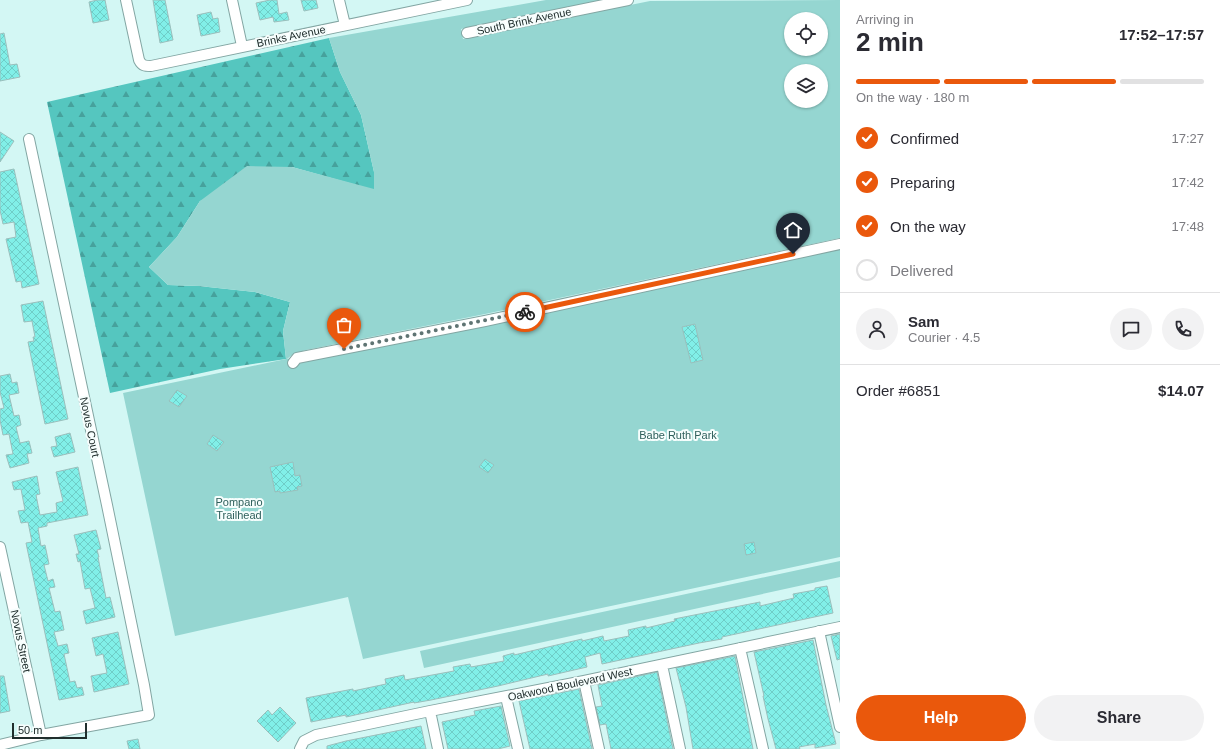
<!DOCTYPE html>
<html lang="en">
<head>
<meta charset="utf-8">
<style>
  body { margin:0; font-family:Helvetica,sans-serif; background:#f2f2f3; color:#2b2b33; height:100vh; display:flex; flex-direction:column; font-size:15px; white-space:nowrap }
  * { box-sizing:border-box; margin:0 }
  p { font-size:13px; color:#7c7c81 }
  .icon { flex:none; width:22px; height:22px; fill:none; stroke:currentColor; stroke-width:2; stroke-linecap:round; stroke-linejoin:round }
  .map { position:relative; flex:1; overflow:hidden }
  .sheet { display:flex; flex-direction:column; background:#fff; width:380px }
  .sheet>* { flex:none }
  .buttons { position:absolute; left:784px; top:12px; display:grid; gap:8px }
  .buttons a { display:grid; place-items:center; width:44px; height:44px; border-radius:50%; background:#fff; box-shadow:0 1px 3px #0004; font-size:20px }
  .scale { position:absolute; left:12px; bottom:10px; width:75px; box-sizing:border-box; padding-left:4px; border:2px solid #202e2d; border-top:0; font-size:11px; line-height:14px; white-space:nowrap; color:#202e2d; -webkit-text-stroke:3px #f6fefd; paint-order:stroke }
  .pin { position:absolute; display:grid; place-items:center; width:34px; height:34px; color:#fff; margin:-41px -17px; border-radius:50% 50% 50% 0; rotate:-45deg; box-shadow:0 0 4px #0007 }
  .pin .icon { rotate:45deg }
  .courier { position:absolute; display:grid; place-items:center; width:40px; height:40px; margin:-20px; border:3px solid #ea580c; border-radius:50%; background:#fff; color:#222; box-shadow:0 1px 5px #0007 }
  .headline em { font-style:normal; font-weight:700 }
  .headline div { display:flex; flex-direction:column-reverse }
  .headline { display:flex; align-items:center; justify-content:space-between; height:68px; padding:0 16px }
  h1 { font-size:26px; font-weight:700; line-height:30px }
  .bar { display:grid; grid-template-columns:repeat(4,1fr); gap:6px 4px; align-content:center; height:48px; padding:0 16px }
  .bar i { height:5px; border-radius:3px; background:#e1e1e2 }
  .bar .current { background:#ea580c }
  .bar p { grid-column:span 4 }
  .line { display:flex; align-items:center; gap:10px; padding:0 16px; border-top:1px solid #e1e1e2 }
  .line div { flex:1 }
  .round { display:grid; place-items:center; flex:none; width:42px; height:42px; border-radius:21px; background:#f2f2f3 }
  ol { padding:0 16px; list-style:none }
  li { display:flex; align-items:center; gap:12px; height:44px }
  li p { margin-inline-start:auto }
  li .icon { padding:4px; border-radius:50%; background:#ea580c; color:#fff; stroke-width:4 }
  li:last-child { color:#7c7c81 }
  li i { width:22px; height:22px; border:2px solid #e1e1e2; border-radius:50% }
  .primary-button { display:flex; gap:8px; margin-top:auto; padding:8px 16px }
  .primary-button a { flex:1; height:46px; border-radius:24px; background:#ea580c; color:#fff; font-size:16px; font-weight:700; line-height:46px; text-align:center }
  .primary-button a+a { background:#f2f2f3; color:#2b2b33 }
  main { display:flex; flex:1; min-height:0 }
  .map>svg:first-child { display:block }
  .forest { fill:url(#forest-firs) }
  .green { fill:#95d6d1; fill-rule:evenodd }
  .building { fill:url(#building-cross-hatch); stroke:#9bbfbc }
  .lines { fill:none; stroke-linecap:round; stroke-linejoin:round }
  .minor-casing { stroke:#83a6a3; stroke-width:12 }
  .minor { stroke:#fff; stroke-width:10 }
  .done { stroke:#5f7473; stroke-width:4; stroke-dasharray:0 7.2 }
  .route { stroke:#ea580c; stroke-width:5 }
  .labels { text-anchor:middle; stroke-width:4; stroke-linejoin:round; paint-order:stroke }
  .street-label { font-size:11px; fill:#202e2d; stroke:#f6fefd }
  .park-label { font-size:11px; fill:#2f605c; stroke:#f6fefd }
</style>
</head>
<body>
<main>
<div class="map">
<svg width="840" height="749" viewBox="0 0 840 749">
  <defs>
    <pattern id="forest-firs" width="22" height="20" patternUnits="userSpaceOnUse"><rect width="22" height="20" fill="#55c6bf"/><path d="M5 1l3.5 6h-7zM16 11l3.5 6h-7z" fill="#46a19c"/></pattern>
    <pattern id="building-cross-hatch" width="8" height="8" patternUnits="userSpaceOnUse"><rect width="8" height="8" fill="#81efe8"/><path d="M0 0l8 8M0 8l8-8" fill="none" stroke="#6fcdc7"/></pattern>
  </defs>
  <rect width="100%" height="100%" fill="#d3f7f4"/>
  <!-- forest -->
  <path class="forest" d="M329 38 340 72 361 115 374 172V190L292 167 200 201 177 237 149 267 168 285 199 286 255 292 290 302 283 331 286 359 220 369 110 393 47 102Z"/>
  <!-- green -->
  <path class="green" d="M546 0H603L461 29 463 39 650 1 840 0V238L485 314 306 350 293 354 287 359 297 358 840 244V557L363 659 348 597 175 636 123 393 286 359 283 331 290 302 255 292 199 286 168 285 149 267 177 237 200 201 247 166 292 167 374 189V172L361 115 340 72 329 38ZM791 19H821V49H791ZM791 71H821V101H791Z
    M840 561V577L424 668 420 651Z"/>
  <!-- building -->
  <path class="building" d="M97 0H105L109 20 93 23 89 2Z
    M153 0H165L173 40 160 43Z
    M270 0H277L279 14 287 12 289 20 274 22 273 17 260 20 256 3Z
    M301 0H316L318 8 304 11Z
    M211 12 213 19 218 18 220 32 201 36 197 15Z
    M4 33 10 65 17 64 20 77 0 81V34Z
    M0 132 14 141 0 162Z
    M14 169 39 284 22 288 21 281 16 282 6 239 16 237 14 222 3 224 0 210V172Z
    M43 301 68 419 45 424 28 342 34 341 33 337H35L32 321 24 322 21 305Z
    M695 324 703 360 691 363 682 327Z
    M10 374 12 383 17 382 19 393 9 395 14 416 19 415 21 425 16 427 20 443 29 441 32 453 27 454 29 463 10 468 6 455 13 454 9 434 3 435 0 420V409L4 408 0 392V376Z
    M177 390 187 396 179 407 169 401Z
    M70 433 75 452 54 457 51 447 57 446 55 437Z
    M213 435 224 442 217 451 207 444Z
    M485 459 494 465 488 473 479 467Z
    M293 462 295 476 300 475 302 486 297 487 298 490 280 493V491L275 492 270 467Z
    M78 467 88 515 47 523V526L38 528 41 546 45 545 49 564 44 565 48 581 53 579 55 587 49 588 55 612 60 611 64 630 54 632 58 646 67 644 69 653 64 654 70 682 75 681 77 688 82 687 84 695 59 700 26 543 32 542 28 522 21 523 18 511 25 510 21 489 14 490 12 482 37 476 40 494 36 495 40 515 57 512 56 503 63 501 56 472Z
    M96 530 101 549 97 550 99 557H98L106 598 110 597 115 617 86 624 83 611 95 608 90 588 85 589 80 561 78 562 76 554H79L74 535Z
    M754 542 756 553 746 555 744 544Z
    M827 586 833 613 722 637V639L699 643 602 664 600 653 585 657 587 667 548 676V674L498 686 431 700 414 703V702L346 717V715L311 722 306 698 353 689V691L386 684 385 679 404 675 405 680 454 671 453 667 470 664 471 667 504 661 503 656 514 653V655L582 639V641L603 636 604 641 629 636 628 630 646 626V628L675 621 674 619 760 602V606L794 598 793 594 815 590V588Z
    M118 632 129 684 94 692 91 676 107 673 103 654 96 656 92 638Z
    M840 634V659L837 660 831 636Z
    M813 640 826 705 836 744 815 748V744L799 747 800 749H776L768 719 763 696H764L754 652Z
    M735 656 753 749H693L686 707 676 668Z
    M657 672 673 749H611L606 724 600 725 596 707 602 706 598 685Z
    M0 676H4L10 711 0 713Z
    M579 689 592 749H530L519 701Z
    M501 706 510 746 498 749H448L442 722 475 715 474 711Z
    M280 707 296 723 278 742 257 721 268 710 272 715Z
    M421 726 426 749H327V746L346 741Z
    M138 739 140 749H129L127 741Z"/>
  <g class="lines">
    <defs>
      <path id="minor" d="M126 0 139 60C142 66 145 66 151 66L467 0
        M232 0 242 46
        M339 0 345 25
        M467 33 628 0
        M293 363 297 358 485 321 840 244
        M0 547 41 735
        M819 631 840 727
        M740 648 763 749
        M662 665 680 749
        M584 681 599 749
        M506 697 518 749
        M430 711 438 749
        M0 745 41 735 149 715 144 685 107 505 29 139
        M300 749 304 741 316 735 430 711 584 681 840 627"/>
    </defs>
    <!-- minor casing -->
    <use href="#minor" class="minor-casing"/>
    <!-- minor -->
    <use href="#minor" class="minor"/>
  </g>
  <g class="lines">
    <!-- done -->
    <path class="done" d="M344 349 525 312"/>
    <!-- route -->
    <path class="route" d="M525 312 793 254"/>
  </g>
  <g class="labels">
    <!-- street labels -->
    <g class="street-label">
      <text transform="translate(524 21) rotate(-12)" y="4">South Brink Avenue</text>
      <text transform="translate(291 36) rotate(-12)" y="4">Brinks Avenue</text>
      <text transform="translate(90 427) rotate(78)" y="4">Novus Court</text>
      <text transform="translate(21 641) rotate(78)" y="4">Novus Street</text>
      <text transform="translate(570 684) rotate(-12)" y="4">Oakwood Boulevard West</text>
    </g>
    <!-- park labels -->
    <g class="park-label">
      <text x="678" y="439">Babe Ruth Park</text>
      <text x="239" y="506">Pompano<tspan x="239" dy="13">Trailhead</tspan></text>
    </g>
  </g>
</svg>
<div class="buttons">
<a><svg class="icon" aria-label="locate" viewBox="0 0 24 24"><circle cx="12" cy="12" r="6"/><path d="M12 2v4M12 18v4M2 12h4M18 12h4"/></svg></a>
<a><svg class="icon" aria-label="layers" viewBox="0 0 24 24"><path d="M12 4l9 5-9 5-9-5zM3 14l9 5 9-5"/></svg></a>
</div>
<div class="scale">50 m</div>
<div class="pin" style="left:344px;top:349px;background:#ea580c"><svg class="icon" aria-label="bag" viewBox="0 0 24 24"><path d="M5 8h14l-1 12H6zM9 8a3 3 0 0 1 6 0"/></svg></div>
<div class="pin" style="left:793px;top:254px;background:#1f2937"><svg class="icon" aria-label="home" viewBox="0 0 24 24"><path d="M3 11l9-7 9 7M6 9v11h12V9"/></svg></div>
<div class="courier" style="left:525px;top:312px"><svg class="icon" aria-label="bike" viewBox="0 0 24 24"><circle cx="6" cy="16" r="4"/><circle cx="18" cy="16" r="4"/><path d="M6 16l4-8h5l3 8M10 8l3 8H6M13 5h3"/></svg></div>
</div>
<section class="sheet">
<div class="headline"><div><h1>2 min</h1><p>Arriving in</p></div><em>17:52–17:57</em></div>
<div class="bar"><i class="current"></i><i class="current"></i><i class="current"></i><i></i><p>On the way · 180 m</p></div>
<ol>
<li><svg class="icon" aria-label="check" viewBox="0 0 24 24"><path d="M5 12l5 5 9-10"/></svg>Confirmed<p>17:27</p></li>
<li><svg class="icon" aria-label="check" viewBox="0 0 24 24"><path d="M5 12l5 5 9-10"/></svg>Preparing<p>17:42</p></li>
<li><svg class="icon" aria-label="check" viewBox="0 0 24 24"><path d="M5 12l5 5 9-10"/></svg>On the way<p>17:48</p></li>
<li><i></i>Delivered</li>
</ol>
<div class="line" style="height:72px"><a class="round"><svg class="icon" aria-label="person" viewBox="0 0 24 24"><circle cx="12" cy="8" r="4"/><path d="M4 21q1-7 8-7t8 7"/></svg></a><div><b>Sam</b><p>Courier · 4.5</p></div><a class="round"><svg class="icon" aria-label="chat" viewBox="0 0 24 24"><path d="M4 5h16v11H9l-5 4z"/></svg></a><a class="round"><svg class="icon" aria-label="phone" viewBox="0 0 24 24"><path d="M5 4h4l2 5-3 2q2 4 5 5l2-3 5 2v4C11 20 4 13 5 4z"/></svg></a></div>
<div class="line" style="height:52px"><div>Order #6851</div><b>$14.07</b></div>
<div class="primary-button"><a>Help</a><a>Share</a></div>
</section>
</main>
</body>
</html>
